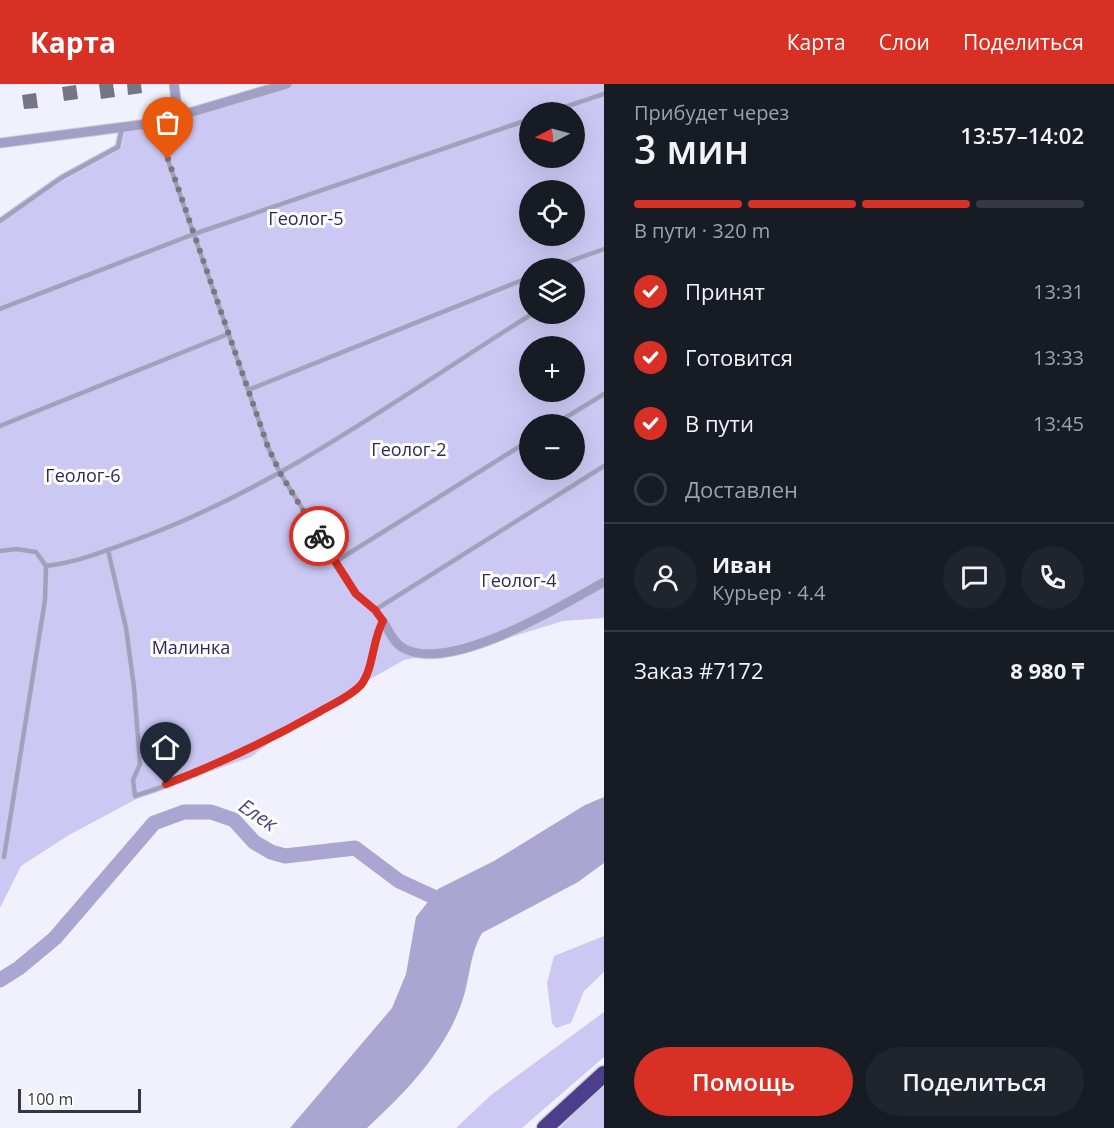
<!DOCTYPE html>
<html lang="ru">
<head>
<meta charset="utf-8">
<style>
  body { margin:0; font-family:"Open Sans",sans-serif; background:#20242c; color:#f1f3f6; height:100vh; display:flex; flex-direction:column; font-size:22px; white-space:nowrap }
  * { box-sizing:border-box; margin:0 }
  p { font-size:20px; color:#9ea1a6 }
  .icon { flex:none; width:33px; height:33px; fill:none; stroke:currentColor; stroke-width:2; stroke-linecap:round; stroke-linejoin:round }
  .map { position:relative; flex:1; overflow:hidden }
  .drawer { display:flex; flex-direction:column; background:#171b24; width:510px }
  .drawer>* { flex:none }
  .needle { width:39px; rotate:264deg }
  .fabs { position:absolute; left:519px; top:18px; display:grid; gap:12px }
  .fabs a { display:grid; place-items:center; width:66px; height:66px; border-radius:50%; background:#171b24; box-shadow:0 6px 24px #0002; font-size:30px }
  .scale { position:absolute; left:18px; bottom:15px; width:123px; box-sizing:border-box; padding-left:6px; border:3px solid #37373f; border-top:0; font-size:16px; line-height:21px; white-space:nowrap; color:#37373f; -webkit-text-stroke:4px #fff; paint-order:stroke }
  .pin { position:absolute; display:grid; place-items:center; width:51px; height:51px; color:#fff; margin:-62px -26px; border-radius:50% 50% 50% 0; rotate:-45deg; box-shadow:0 0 6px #0007 }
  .pin .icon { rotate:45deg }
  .courier { position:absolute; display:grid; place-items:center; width:60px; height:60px; margin:-30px; border:4px solid #d93025; border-radius:50%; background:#fff; color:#222; box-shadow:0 2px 8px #0007 }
  .summary em { font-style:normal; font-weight:600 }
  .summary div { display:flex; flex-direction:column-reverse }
  .summary { display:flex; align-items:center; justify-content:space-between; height:102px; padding:0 30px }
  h1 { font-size:39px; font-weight:600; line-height:45px }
  .bar { display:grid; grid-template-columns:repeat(4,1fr); gap:9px 6px; align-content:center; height:72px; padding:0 30px }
  .bar i { height:8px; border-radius:4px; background:#363941 }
  .bar .active { background:#d93025 }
  .bar p { grid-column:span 4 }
  .line { display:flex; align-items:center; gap:15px; padding:0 30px; border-top:2px solid #363941 }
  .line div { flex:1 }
  .round { display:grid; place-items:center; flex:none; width:63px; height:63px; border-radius:32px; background:#20242c }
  ol { padding:0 30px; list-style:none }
  li { display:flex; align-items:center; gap:18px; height:66px }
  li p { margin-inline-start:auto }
  li .icon { padding:6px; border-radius:50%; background:#d93025; color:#fff; stroke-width:4 }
  li:last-child { color:#9ea1a6 }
  li i { width:33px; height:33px; border:3px solid #363941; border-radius:50% }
  .button { display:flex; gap:12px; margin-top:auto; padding:12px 30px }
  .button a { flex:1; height:69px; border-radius:36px; background:#d93025; color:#fff; font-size:24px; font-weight:600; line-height:69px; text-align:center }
  .button a+a { background:#20242c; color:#f1f3f6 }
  header { display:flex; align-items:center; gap:36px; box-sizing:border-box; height:84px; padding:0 30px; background:#d93025; color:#fff }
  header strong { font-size:28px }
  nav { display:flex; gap:33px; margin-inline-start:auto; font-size:21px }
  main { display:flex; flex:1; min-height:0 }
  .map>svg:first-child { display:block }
  .green { fill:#ccc8f4; fill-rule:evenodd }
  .water { fill:#aaa6d2 }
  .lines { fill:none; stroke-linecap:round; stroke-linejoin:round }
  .river { stroke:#aaa6d2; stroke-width:15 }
  .building { fill:#767487 }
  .lane-casing { stroke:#ccccd7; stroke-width:7 }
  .street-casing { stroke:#ccccd7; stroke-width:11 }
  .highway-casing { stroke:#ccccd7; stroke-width:19 }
  .lane { stroke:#a29fc6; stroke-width:4.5 }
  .street { stroke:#a29fc6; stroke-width:9 }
  .highway { stroke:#4d3e8c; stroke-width:16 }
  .done { stroke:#787882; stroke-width:6; stroke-dasharray:0 10.8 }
  .route { stroke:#d93025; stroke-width:8 }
  .labels { text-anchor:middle; stroke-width:6; stroke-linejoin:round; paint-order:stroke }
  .park-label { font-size:18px; fill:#31265d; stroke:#fff }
  .water-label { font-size:20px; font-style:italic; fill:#4e457f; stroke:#fff }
</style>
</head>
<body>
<header>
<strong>Карта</strong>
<nav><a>Карта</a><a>Слои</a><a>Поделиться</a></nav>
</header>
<main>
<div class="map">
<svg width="604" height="1044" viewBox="0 0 604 1044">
  <rect width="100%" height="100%" fill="#f1f1fd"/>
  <!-- green -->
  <path class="green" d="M284 0H604V534L563 537 479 563 404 576 303 633 251 673 142 712 69 751 21 782 0 824V139L57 100 114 69 122 62 125 47ZM530 28H574V74H530ZM530 106H574V152H530ZM530 184H574V230H530ZM530 262H574V308H530ZM530 340H574V386H530Z
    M604 852V888L584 907 571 939 556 944 552 939 547 899 554 872Z
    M604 928V973L522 1044H456L491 1011Z
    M604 1002V1044H560L601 1004Z"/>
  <!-- water -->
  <path class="water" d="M604 713V779L578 798 482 849C470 869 470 893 463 915 446 967 406 1008 367 1044H290L392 924 406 890 416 833 438 805 494 777 585 721Z"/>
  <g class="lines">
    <!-- river -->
    <path class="river" d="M0 896 19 884 55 854 154 739 184 728H211L234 736 254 758 271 768 285 772 355 764 399 797 449 820"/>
  </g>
  <!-- building -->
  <path class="building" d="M99 0H113L115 13 101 15Z
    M127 0H141L142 9 128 11Z
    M76 1 78 15 64 17 62 3Z
    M36 9 38 24 24 25 22 11Z"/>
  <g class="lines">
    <defs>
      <path id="lane" d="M550 28 604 10
        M0 137 61 94 118 63 122 44
        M551 184 604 165
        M0 225 194 150 530 35
        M248 306 530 193
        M555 340 604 310
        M0 342 228 250
        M108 466 126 544 134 603 140 680 133 696 135 712C198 692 257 663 314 630 329 622 349 614 360 601 374 585 372 556 383 537L375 526 356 510 280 389 268 363 155 39
        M0 467 16 465 36 468 46 482C80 478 113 464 146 452 285 399 407 308 532 230
        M335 478 530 356
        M375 526 604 382
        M4 773 45 516 46 482"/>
      <path id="street" d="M174 0 178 33
        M0 59 155 39 287 0
        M383 537C389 547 394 560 405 565 453 588 561 522 604 498"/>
      <path id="highway" d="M545 1044 604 990"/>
    </defs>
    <!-- lane casing -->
    <use href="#lane" class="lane-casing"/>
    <!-- street casing -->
    <use href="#street" class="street-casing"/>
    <!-- highway casing -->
    <use href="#highway" class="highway-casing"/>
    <!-- lane -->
    <use href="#lane" class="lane"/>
    <!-- street -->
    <use href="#street" class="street"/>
    <!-- highway -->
    <use href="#highway" class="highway"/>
  </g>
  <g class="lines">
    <!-- done -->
    <path class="done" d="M168 75 268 363 280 389 319 452"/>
    <!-- route -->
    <path class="route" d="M166 700C219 680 269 656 319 628 332 620 350 613 361 601 374 584 372 556 383 537L375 526 356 510 319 452"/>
  </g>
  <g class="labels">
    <!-- park labels -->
    <g class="park-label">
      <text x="306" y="141">Геолог-5</text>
      <text x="409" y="372">Геолог-2</text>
      <text x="83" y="398">Геолог-6</text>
      <text x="519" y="503">Геолог-4</text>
      <text x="191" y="570">Малинка</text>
    </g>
    <!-- water labels -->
    <g class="water-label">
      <text transform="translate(258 731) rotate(34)" y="7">Елек</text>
    </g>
  </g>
</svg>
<div class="fabs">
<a><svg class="needle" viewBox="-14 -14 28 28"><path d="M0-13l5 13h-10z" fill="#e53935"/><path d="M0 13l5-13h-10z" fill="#9ea1a6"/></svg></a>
<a><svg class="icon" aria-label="locate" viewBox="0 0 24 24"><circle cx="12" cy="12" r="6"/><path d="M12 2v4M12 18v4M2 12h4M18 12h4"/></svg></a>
<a><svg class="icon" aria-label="layers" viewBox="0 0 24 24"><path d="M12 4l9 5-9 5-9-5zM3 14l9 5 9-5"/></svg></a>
<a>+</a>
<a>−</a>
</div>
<div class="scale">100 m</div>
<div class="pin" style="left:168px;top:75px;background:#ea580c"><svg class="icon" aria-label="bag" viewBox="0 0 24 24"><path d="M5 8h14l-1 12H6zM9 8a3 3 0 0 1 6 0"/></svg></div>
<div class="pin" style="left:166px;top:700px;background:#1f2937"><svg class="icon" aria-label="home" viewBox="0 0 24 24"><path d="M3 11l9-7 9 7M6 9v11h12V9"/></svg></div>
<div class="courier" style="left:319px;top:452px"><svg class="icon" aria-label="bike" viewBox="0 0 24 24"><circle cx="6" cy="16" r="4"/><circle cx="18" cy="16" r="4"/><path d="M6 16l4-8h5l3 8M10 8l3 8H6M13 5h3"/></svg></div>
</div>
<section class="drawer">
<div class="summary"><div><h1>3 мин</h1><p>Прибудет через</p></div><em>13:57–14:02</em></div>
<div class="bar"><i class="active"></i><i class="active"></i><i class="active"></i><i></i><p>В пути · 320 m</p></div>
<ol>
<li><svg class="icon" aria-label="check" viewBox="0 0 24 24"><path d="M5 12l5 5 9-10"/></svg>Принят<p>13:31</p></li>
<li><svg class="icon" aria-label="check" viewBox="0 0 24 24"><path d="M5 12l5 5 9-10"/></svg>Готовится<p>13:33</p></li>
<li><svg class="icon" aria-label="check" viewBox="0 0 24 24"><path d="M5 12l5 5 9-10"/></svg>В пути<p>13:45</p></li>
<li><i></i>Доставлен</li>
</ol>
<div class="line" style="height:108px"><a class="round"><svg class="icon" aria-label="person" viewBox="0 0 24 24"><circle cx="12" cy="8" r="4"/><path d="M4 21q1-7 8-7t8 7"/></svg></a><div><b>Иван</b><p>Курьер · 4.4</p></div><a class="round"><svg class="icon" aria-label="chat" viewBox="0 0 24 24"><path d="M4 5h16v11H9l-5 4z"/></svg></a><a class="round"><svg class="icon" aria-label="phone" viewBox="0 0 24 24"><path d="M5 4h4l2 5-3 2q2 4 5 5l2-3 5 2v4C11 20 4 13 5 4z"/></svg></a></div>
<div class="line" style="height:78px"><div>Заказ #7172</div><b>8 980 ₸</b></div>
<div class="button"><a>Помощь</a><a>Поделиться</a></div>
</section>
</main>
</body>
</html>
